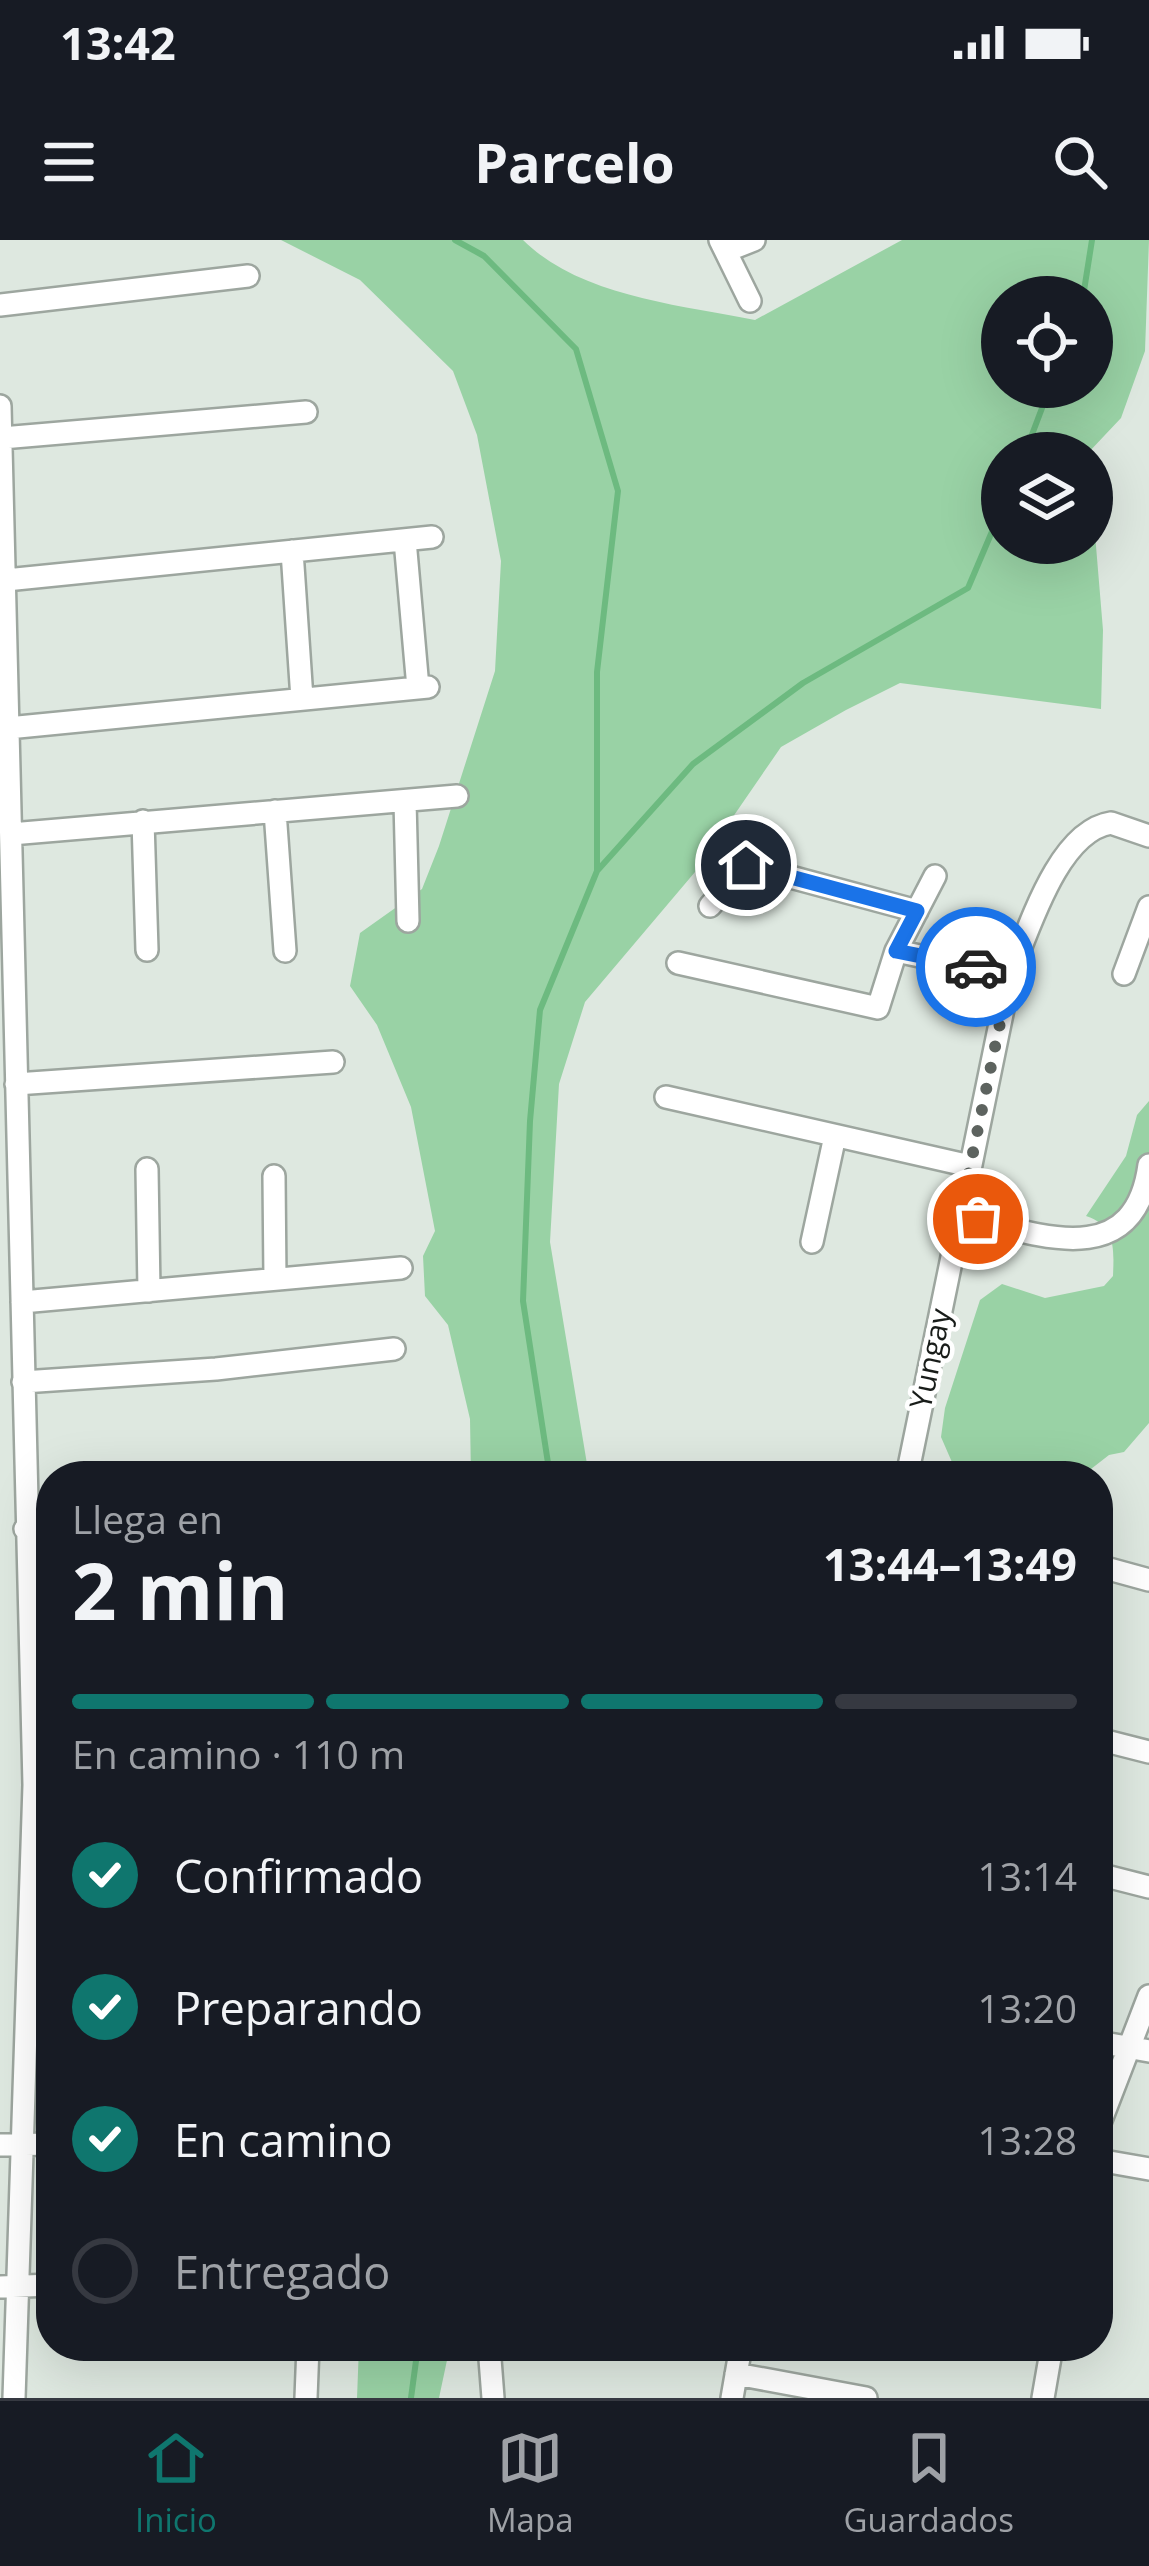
<!DOCTYPE html>
<html lang="es">
<head>
<meta charset="utf-8">
<style>
  body { margin:0; font-family:"Open Sans",sans-serif; background:#20242c; color:#f1f3f6; height:100vh; display:flex; flex-direction:column; font-size:45px; white-space:nowrap }
  * { box-sizing:border-box; margin:0 }
  p { font-size:39px; color:#9ea1a6 }
  .icon { flex:none; width:66px; height:66px; fill:none; stroke:currentColor; stroke-width:2; stroke-linecap:round; stroke-linejoin:round }
  .map { position:relative; flex:1; overflow:hidden }
  .drawer { position:absolute; left:36px; top:1221px; width:1077px; height:900px; display:flex; flex-direction:column; background:#171b24; border-radius:48px; box-shadow:0 12px 48px #0002 }
  .drawer>* { flex:none }
  .fabs { position:absolute; left:981px; top:36px; display:grid; gap:24px }
  .fabs a { display:grid; place-items:center; width:132px; height:132px; border-radius:50%; background:#171b24; box-shadow:0 12px 48px #0002; font-size:60px }
  .pin { position:absolute; display:grid; place-items:center; width:102px; height:102px; color:#fff; margin:-51px; border:6px solid #fff; border-radius:50%; box-shadow:0 3px 12px #0007 }
  .courier { position:absolute; display:grid; place-items:center; width:120px; height:120px; margin:-60px; border:9px solid #1a73e8; border-radius:50%; background:#fff; color:#222; box-shadow:0 3px 15px #0007 }
  .head em { font-style:normal; font-weight:700 }
  .head div { display:flex; flex-direction:column-reverse }
  .head { display:flex; align-items:center; justify-content:space-between; height:204px; padding:0 36px }
  h1 { font-size:78px; font-weight:700; line-height:90px }
  .bar { display:grid; grid-template-columns:repeat(4,1fr); gap:18px 12px; align-content:center; height:144px; padding:0 36px }
  .bar i { height:15px; border-radius:9px; background:#363941 }
  .bar .on { background:#0f766e }
  .bar p { grid-column:span 4 }
  ol { padding:0 36px; list-style:none }
  li { display:flex; align-items:center; gap:36px; height:132px }
  li p { margin-inline-start:auto }
  li .icon { padding:12px; border-radius:50%; background:#0f766e; color:#fff; stroke-width:4 }
  li:last-child { color:#9ea1a6 }
  li i { width:66px; height:66px; border:6px solid #363941; border-radius:50% }
  .status { display:flex; justify-content:space-between; align-items:center; height:84px; padding:0 60px; background:#171b24; direction:ltr }
  .status svg { height:33px; fill:currentColor }
  header { display:flex; justify-content:space-between; align-items:center; height:156px; padding:0 36px; background:#171b24; font-size:54px; font-weight:700 }
  .menu { display:flex; justify-content:space-around; align-items:center; height:168px; border-top:3px solid #363941; background:#171b24; font-size:33px; color:#9ea1a6 }
  .menu a { display:grid; justify-items:center; gap:6px }
  .menu .on { color:#0f766e }
  .map>svg:first-child { display:block }
  .green { fill:#99d2a5; fill-rule:evenodd }
  .lines { fill:none; stroke-linecap:round; stroke-linejoin:round }
  .stream { stroke:#6dba80; stroke-width:6 }
  .minor-casing { stroke:#9da69f; stroke-width:26 }
  .minor { stroke:#fff; stroke-width:21 }
  .done { stroke:#5d635f; stroke-width:12; stroke-dasharray:0 21.6 }
  .route { stroke:#1a73e8; stroke-width:15 }
  .labels { text-anchor:middle; stroke-width:9; stroke-linejoin:round; paint-order:stroke }
  .street-label { font-size:30px; fill:#181c19; stroke:#fff }
</style>
</head>
<body>
<div class="status"><b>13:42</b><svg viewBox="0 0 49 12"><path d="M0 12V9h3v3zM5 12V6h3v6zM10 12V3h3v9zM15 12V0h3v12zM26 1h20v11H26zM47 4h2v5h-2z"/></svg></div>
<header><svg class="icon" aria-label="menu" viewBox="0 0 24 24"><path d="M4 6h16M4 12h16M4 18h16"/></svg>Parcelo<svg class="icon" aria-label="search" viewBox="0 0 24 24"><circle cx="10" cy="10" r="6"/><path d="M15 15l6 6"/></svg></header>
<div class="map">
<svg width="1149" height="2158" viewBox="0 0 1149 2158">
  <rect width="100%" height="100%" fill="#dee8e0"/>
  <!-- green -->
  <path class="green" d="M281 0H523C579 56 680 65 755 80L902 0H1149L1145 111 1121 178 1088 213H1002V303H1092V258L1103 390 1101 469 900 443 846 470 781 507 695 632 585 762 559 844 550 1002 589 1236H471L470 1179 448 1085 425 1056 423 1016 435 991 411 867 377 785 350 746 360 693 422 649 439 606 495 431 501 321 477 195 453 131 360 40ZM1002 57H1092V147H1002Z
    M1149 861V1183L1124 1212 1109 1215 1082 1236H958L941 1197 945 1168 980 1060 1002 1044 1045 1058 1104 1046 1113 1036C1114 1009 1116 986 1086 976L1126 916 1137 875Z
    M359 2106H450L439 2158H357Z"/>
  <g class="lines">
    <!-- stream -->
    <path class="stream" d="M455 0 484 16 576 109 618 251 597 432V630
      M1083 57 1092 0
      M1025 213 1050 147
      M550 1236 523 1061 530 881 540 770 597 631 693 524 803 443 968 348 1002 268
      M411 2158 418 2106"/>
    <defs>
      <path id="minor" d="M720 0 750 61
        M726 11 754 0
        M0 65 248 36
        M0 166 34 1545 14 2158
        M2 198 306 172
        M405 300 418 448
        M292 311 302 459
        M6 340 432 297
        M8 488 428 447
        M405 561 408 681
        M275 571 285 711
        M143 581 147 710
        M11 594 457 556
        M710 666 746 625 917 671
        M896 711 935 636
        M678 723 878 768 896 711 1010 735
        M1124 734 1149 667
        M16 844 333 822
        M666 857 970 926
        M147 929 149 1051
        M274 936 275 1039
        M960 975C1032 993 1134 1036 1149 925
        M812 1002 835 896
        M22 1062 401 1028
        M23 1142 216 1129 394 1109
        M907 1236 1010 735C1029 689 1058 591 1111 583L1149 596
        M25 1289 51 1291
        M1098 1326 1149 1340
        M1098 1499 1149 1512
        M1098 1634 1149 1647
        M1098 1802 1149 1811
        M1098 1888 1149 1756
        M0 1905 51 1904
        M1098 1920 1149 1929
        M0 2047 51 2045
        M489 2106 493 2158
        M736 2134 866 2158
        M306 2158 308 2106
        M732 2158 741 2106
        M1043 2158 1052 2106"/>
    </defs>
    <!-- minor casing -->
    <use href="#minor" class="minor-casing"/>
    <!-- minor -->
    <use href="#minor" class="minor"/>
  </g>
  <g class="lines">
    <!-- done -->
    <path class="done" d="M976 727 1010 735 960 975 978 979"/>
    <!-- route -->
    <path class="route" d="M746 625 917 671 896 711 976 727"/>
  </g>
  <g class="labels">
    <!-- street labels -->
    <g class="street-label">
      <text transform="translate(931 1119) rotate(-78)" y="10">Yungay</text>
    </g>
  </g>
</svg>
<div class="fabs">
<a><svg class="icon" aria-label="locate" viewBox="0 0 24 24"><circle cx="12" cy="12" r="6"/><path d="M12 2v4M12 18v4M2 12h4M18 12h4"/></svg></a>
<a><svg class="icon" aria-label="layers" viewBox="0 0 24 24"><path d="M12 4l9 5-9 5-9-5zM3 14l9 5 9-5"/></svg></a>
</div>
<div class="pin" style="left:978px;top:979px;background:#ea580c"><svg class="icon" aria-label="bag" viewBox="0 0 24 24"><path d="M5 8h14l-1 12H6zM9 8a3 3 0 0 1 6 0"/></svg></div>
<div class="pin" style="left:746px;top:625px;background:#1f2937"><svg class="icon" aria-label="home" viewBox="0 0 24 24"><path d="M3 11l9-7 9 7M6 9v11h12V9"/></svg></div>
<div class="courier" style="left:976px;top:727px"><svg class="icon" aria-label="car" viewBox="0 0 24 24"><path d="M5 17H2v-5l4-1 3-4h7l3 4 3 1v5h-3M9 17h6M6 11h13"/><circle cx="7" cy="17" r="2"/><circle cx="17" cy="17" r="2"/></svg></div>
<section class="drawer">
<div class="head"><div><h1>2 min</h1><p>Llega en</p></div><em>13:44–13:49</em></div>
<div class="bar"><i class="on"></i><i class="on"></i><i class="on"></i><i></i><p>En camino · 110 m</p></div>
<ol>
<li><svg class="icon" aria-label="check" viewBox="0 0 24 24"><path d="M5 12l5 5 9-10"/></svg>Confirmado<p>13:14</p></li>
<li><svg class="icon" aria-label="check" viewBox="0 0 24 24"><path d="M5 12l5 5 9-10"/></svg>Preparando<p>13:20</p></li>
<li><svg class="icon" aria-label="check" viewBox="0 0 24 24"><path d="M5 12l5 5 9-10"/></svg>En camino<p>13:28</p></li>
<li><i></i>Entregado</li>
</ol>
</section>
</div>
<nav class="menu">
<a class="on"><svg class="icon" aria-label="home" viewBox="0 0 24 24"><path d="M3 11l9-7 9 7M6 9v11h12V9"/></svg>Inicio</a>
<a><svg class="icon" aria-label="map" viewBox="0 0 24 24"><path d="M3 6l6-2 6 2 6-2v14l-6 2-6-2-6 2zM9 4v14M15 6v14"/></svg>Mapa</a>
<a><svg class="icon" aria-label="saved" viewBox="0 0 24 24"><path d="M7 4h10v16l-5-4-5 4z"/></svg>Guardados</a>
</nav>
</body>
</html>
